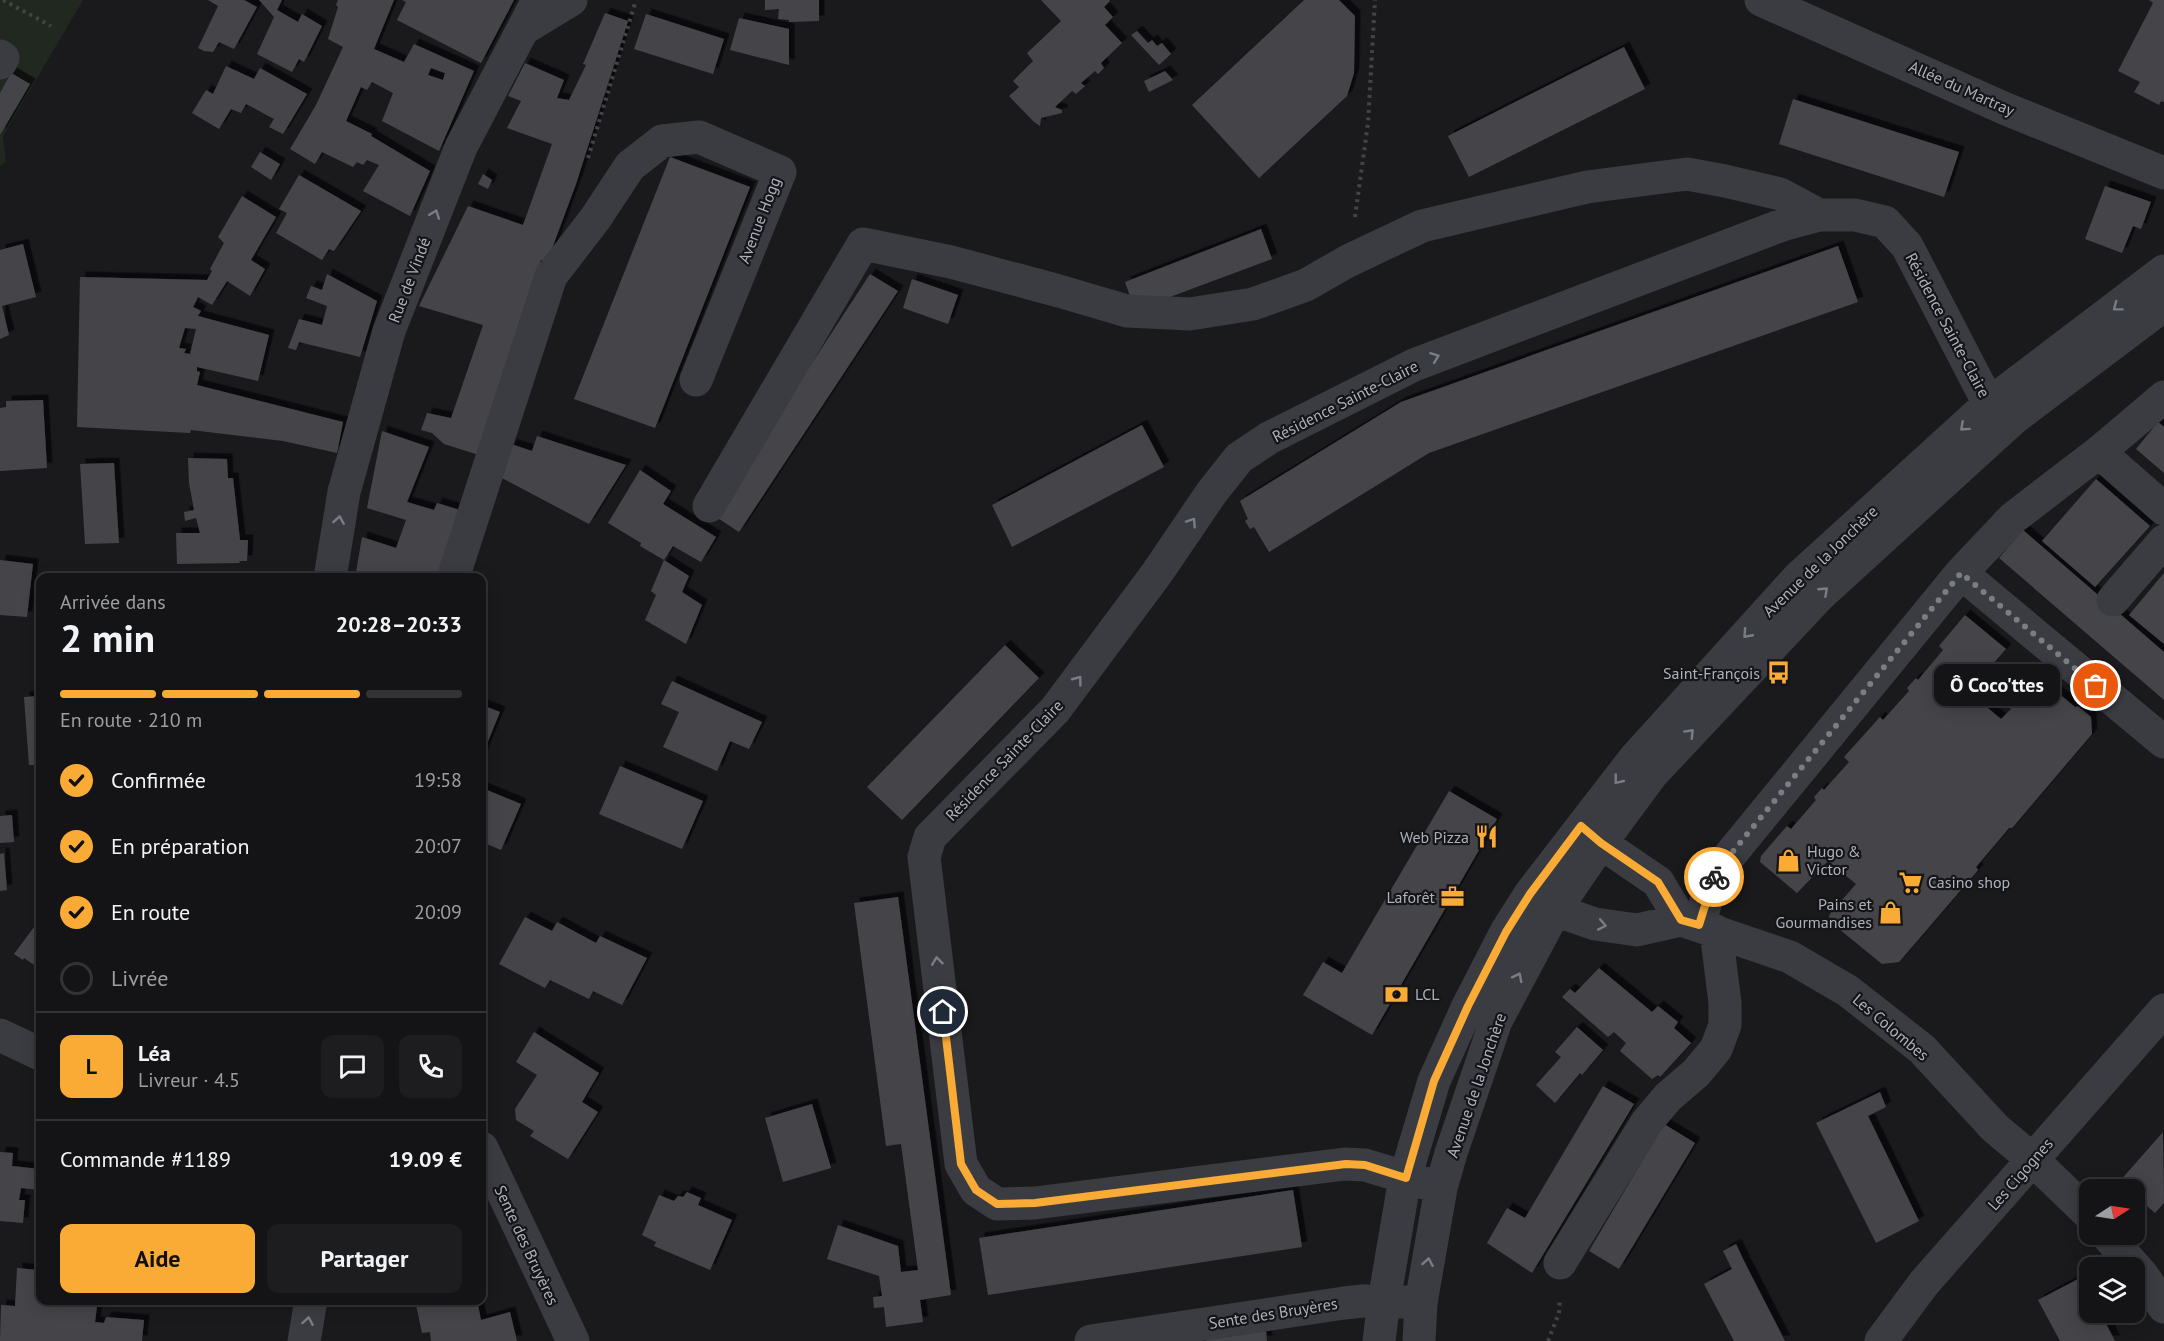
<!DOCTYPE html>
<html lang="fr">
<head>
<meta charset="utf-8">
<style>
  body { margin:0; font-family:"PT Sans",sans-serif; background:#1d1d1f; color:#f1f3f6; height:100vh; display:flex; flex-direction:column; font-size:22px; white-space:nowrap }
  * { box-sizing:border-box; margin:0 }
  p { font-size:20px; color:#9d9ea1 }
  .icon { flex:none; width:33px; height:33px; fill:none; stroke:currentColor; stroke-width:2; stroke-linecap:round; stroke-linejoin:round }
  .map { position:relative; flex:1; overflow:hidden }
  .panel { position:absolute; left:36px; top:573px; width:450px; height:732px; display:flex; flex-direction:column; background:#141416; border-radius:12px; box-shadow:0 3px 15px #0003,0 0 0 2px #333335 }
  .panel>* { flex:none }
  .needle { width:39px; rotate:78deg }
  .buttons { position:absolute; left:2079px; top:1179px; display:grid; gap:12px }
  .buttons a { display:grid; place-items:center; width:66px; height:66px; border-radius:12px; background:#141416; box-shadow:0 3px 15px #0003,0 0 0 2px #333335; font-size:30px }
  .pin { position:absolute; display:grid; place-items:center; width:51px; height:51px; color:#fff; margin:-26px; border:3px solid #fff; border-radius:50%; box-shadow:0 2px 6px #0007 }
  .courier { position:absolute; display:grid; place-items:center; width:60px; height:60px; margin:-30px; border:4px solid #f9ab36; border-radius:50%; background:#fff; color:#222; box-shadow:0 2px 8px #0007 }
  .bubble { position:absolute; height:42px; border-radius:12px; background:#141416; box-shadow:0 3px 15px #0003,0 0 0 2px #333335; font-size:20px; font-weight:800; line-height:42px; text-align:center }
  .summary em { font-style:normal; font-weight:800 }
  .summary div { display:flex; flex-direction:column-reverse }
  .summary { display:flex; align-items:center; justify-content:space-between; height:102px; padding:0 24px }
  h1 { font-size:39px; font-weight:800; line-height:45px }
  .bar { display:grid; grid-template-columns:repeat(4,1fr); gap:9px 6px; align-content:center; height:72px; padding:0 24px }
  .bar i { height:8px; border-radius:4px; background:#333335 }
  .bar .selected { background:#f9ab36 }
  .bar p { grid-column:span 4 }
  .line { display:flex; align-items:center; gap:15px; padding:0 24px; border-top:2px solid #333335 }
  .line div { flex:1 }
  .round { display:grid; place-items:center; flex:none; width:63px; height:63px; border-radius:12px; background:#1d1d1f }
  ol { padding:0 24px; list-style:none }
  li { display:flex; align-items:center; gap:18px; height:66px }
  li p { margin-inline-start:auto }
  li .icon { padding:6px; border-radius:50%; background:#f9ab36; color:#111; stroke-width:4 }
  li:last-child { color:#9d9ea1 }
  li i { width:33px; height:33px; border:3px solid #333335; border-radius:50% }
  .primary-button { display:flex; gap:12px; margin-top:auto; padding:12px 24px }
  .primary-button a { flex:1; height:69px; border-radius:12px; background:#f9ab36; color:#111; font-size:24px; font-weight:800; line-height:69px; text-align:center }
  .primary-button a+a { background:#1d1d1f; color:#f1f3f6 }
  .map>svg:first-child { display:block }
  .green { fill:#202820 }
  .building { fill:#44454a; fill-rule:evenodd; filter:url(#shadow) }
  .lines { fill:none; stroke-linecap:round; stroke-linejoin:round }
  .path { stroke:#414449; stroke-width:4; stroke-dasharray:3 4.5; stroke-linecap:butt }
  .minor { stroke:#3b3c42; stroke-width:33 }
  .oneway { stroke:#797d85 }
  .done { stroke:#797d84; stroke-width:6; stroke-dasharray:0 10.8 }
  .route { stroke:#f9ab36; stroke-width:8 }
  .labels { text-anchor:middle; stroke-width:4.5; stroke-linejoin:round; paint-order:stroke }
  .street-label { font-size:16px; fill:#acb2bc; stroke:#151518 }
  .poi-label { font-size:16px; fill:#acb2bc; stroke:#151518; text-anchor:end }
</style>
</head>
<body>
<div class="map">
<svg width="2164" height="1341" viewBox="0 0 2164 1341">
  <defs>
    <filter id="shadow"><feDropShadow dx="5.5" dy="-5.5" stdDeviation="0" flood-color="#0009"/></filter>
  </defs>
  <rect width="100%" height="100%" fill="#1a1a1d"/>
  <!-- green -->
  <path class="green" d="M0 0H83L3 136 6 161 0 166Z"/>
  <!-- building -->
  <path class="building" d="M208 0H244L257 7 234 49 219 42 213 52 204 51 198 48 218 6Z
    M259 0H282L277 10 298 22 302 14 322 26 304 62 299 59 292 72 257 54 274 17Z
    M338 0H394L374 49 404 62 414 44 474 71 439 151 382 121 393 93 372 82 367 90 361 87 346 121 372 134 371 136 430 171 410 216 363 191 379 165 367 160 363 165 357 162 353 167 322 152 315 164 290 149 316 105 343 47 328 39 338 7 336 5ZM431 68 445 73 443 80 428 75Z
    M402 0H514L481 63 397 20 406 2Z
    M765 0H819V21L789 22V20L778 19 779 9 765 10Z
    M1041 0H1109L1110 1 1104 7 1113 17 1105 25 1122 43 1101 63 1104 68 1098 74 1095 71 1081 83 1085 86 1076 94 1072 91 1055 107 1062 110V113L1041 118 1040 126 1033 121 1009 96 1019 87 1013 81 1033 61 1027 53 1061 21Z
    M1304 0H1339L1355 16 1354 73 1347 96 1259 178 1192 105Z
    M2149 0H2164V102L2161 101 2159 105 2134 92 2140 82 2118 71 2153 3Z
    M605 13 628 21 576 184 547 262 541 260 479 455 444 444 432 433 421 430 427 413 451 418 483 325 419 306 468 206 523 225 552 144 507 128 521 101 508 96 525 63 564 80 557 98 569 100 586 65 583 64Z
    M646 14 724 39 713 74 634 49Z
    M739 18 789 29V65L730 50Z
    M1137 31 1148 43 1152 40 1157 46 1162 43 1171 54 1159 65 1131 35Z
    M1624 47 1645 89 1469 177 1448 136Z
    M226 66 254 79 260 68 307 94 283 134 269 127 274 119 246 104 241 113 231 109 219 129 192 113 206 90 213 94Z
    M1165 71 1173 80 1149 92 1144 81Z
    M11 73 30 84 0 135V93Z
    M1793 99 1959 152 1944 197 1779 144Z
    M260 152 280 164 271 180 251 167Z
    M670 157 750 187 655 428 574 399Z
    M483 174 492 180 488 189 478 184Z
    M299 175 361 211 334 251 329 249 322 260 276 233 287 213 279 209Z
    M2105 186 2151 202 2141 229 2133 226 2122 253 2085 239Z
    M242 196 276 217 251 260 265 269 250 296 227 281 212 305 198 297 193 307 201 311 198 316 269 335 258 381 197 367V371L200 372 197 385 343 422 337 453 283 441 191 430 190 433 77 427 80 277 207 280 212 271 210 269 224 243 218 237ZM185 328 196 329 190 354 184 353 186 349 179 348Z
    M1261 229 1272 259 1135 310 1125 282Z
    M23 244 36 297 2 306 9 335 0 339V250Z
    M1838 246 1858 302 1429 453 1269 552 1254 527 1250 529 1245 521 1248 519 1240 501 1401 402Z
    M327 274 377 301 360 357 299 342 296 350 288 348 299 319 322 325 327 306 306 298 311 286 322 290Z
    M870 274 898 291 739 532 713 515Z
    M912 279 958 295 948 324 903 308Z
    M43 400 47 468 0 471V408L6 407V401Z
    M2158 422 2164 427V473L2136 449Z
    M1142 425 1164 467 1012 547 992 505Z
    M382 431 429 447 407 502 434 510 437 503 460 510 437 578H355L362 537 396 548 406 520 367 508Z
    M537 436 626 465 589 524 500 477 511 444 532 451Z
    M188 458 227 459 228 478H233L240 540H248L247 561H239L240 563 177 564 176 533H200L196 518 185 521 184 512 194 510 189 483Z
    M114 463 119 543 85 544 80 464Z
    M640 470 671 491 663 504 716 537 701 562 673 546 664 560 640 546 641 543 608 523Z
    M2096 479 2150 526 2095 587 2042 541Z
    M2023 530 2164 652V700L1999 558Z
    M0 560 33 564 27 617 0 615Z
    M664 560 689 576 682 592 702 605 686 644 645 620 656 595 651 591Z
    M2164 573V644L2129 615Z
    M1965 615 2006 649 1978 681 1974 678 1965 689 2001 719 2011 709 2007 705 2034 673 2075 707 2078 706 2091 717 2092 734 2012 828H2009L1976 867 1978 870 1899 962 1882 964 1828 920 1830 914 1856 884 1828 861 1797 893 1760 862 1761 856 1787 826 1791 829 1816 800 1814 797 1822 788 1824 790 1849 762 1844 757 1880 717 1883 720 1909 691 1907 688 1916 678 1918 680 1943 650 1939 646Z
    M1005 645 1039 678 902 820 867 787Z
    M672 681 762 722 749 749 730 741 717 771 663 747 679 712 661 704Z
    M40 696V765H29L24 697Z
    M482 705 500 712 482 756Z
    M620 766 703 801 682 849 599 814Z
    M482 788 521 804 501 850 482 842Z
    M1449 791 1497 819 1372 1035 1303 995 1323 962 1342 973Z
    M12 815 14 842 0 843V816Z
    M4 853 7 890 0 891V854Z
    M898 897 951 1295 920 1300 923 1322 886 1327 884 1307 874 1308 873 1297 882 1296 879 1276 827 1259 838 1225 898 1246 901 1272 918 1270 901 1144 886 1146 854 903Z
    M525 917 552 931 557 922 596 943 600 936 647 958 622 1005 593 991 589 999 550 980 545 988 499 964Z
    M40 919V975L37 972 40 969 24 958 23 960 14 954Z
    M1599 968 1652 1012 1658 1006 1678 1022 1674 1028 1691 1043 1660 1077 1658 1075 1652 1079 1620 1051 1626 1043 1614 1032 1608 1037 1562 997 1570 989 1575 993Z
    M1577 1027 1603 1050 1582 1075 1580 1073 1555 1103 1536 1085 1561 1057 1555 1052Z
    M534 1032 599 1073 582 1102 598 1112 568 1159 530 1136 534 1131 516 1120 515 1109 537 1075 516 1062Z
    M1603 1086 1634 1104 1532 1273 1487 1243 1507 1208 1525 1218Z
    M1880 1092 1886 1107 1868 1116 1919 1221 1876 1243 1816 1123Z
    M812 1104 831 1168 783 1182 765 1118Z
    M1664 1124 1695 1143 1619 1269 1589 1251Z
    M2163 1132 2164 1203 2155 1213 2134 1195V1190H2128L2119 1182Z
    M0 1152 13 1153 12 1166 40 1169V1190L21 1188 19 1200H25L23 1223 0 1221Z
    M1293 1190 1302 1247 988 1295 979 1238Z
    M687 1192 701 1198 698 1205 732 1220 710 1270 654 1246 656 1242 642 1235 659 1195 674 1201 678 1196 683 1197Z
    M1736 1244 1745 1263 1785 1341H1734L1704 1284 1732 1269 1723 1251Z
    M17 1268 39 1270 37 1298H40V1300H71L70 1303 97 1306 95 1322 104 1323 106 1317 144 1320 142 1341H0L1 1305 15 1306Z
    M2082 1277 2090 1292V1312H2100L2115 1341H2060L2038 1300Z
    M415 1300H477L481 1320 510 1312 517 1341H431L430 1332 422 1333Z
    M1266 1331 1267 1341H1206V1340Z"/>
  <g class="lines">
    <!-- path -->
    <path class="path" d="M3 0 51 26
      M588 158 636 0
      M1355 217 1368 123 1375 0
      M1548 1341 1559 1313 1560 1299"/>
    <!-- minor -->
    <path class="minor" d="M1761 0 2006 109 2164 173
      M525 28 571 0
      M0 56 3 58 0 63
      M2099 452 2164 509
      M709 506 863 244 951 262 1059 291 1127 311 1190 314 1253 304 1306 285 1348 261 1422 226 1587 187 1687 174 1725 181 1780 194 1819 215
      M1961 573 2164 742
      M330 578 344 492 389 331 461 147 538 0
      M453 578 551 276 595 219 630 166 662 141 699 137 780 172 696 380
      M2113 600 2164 541
      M1584 828 1601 843 1658 882 1681 920
      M1537 898 1555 910 1595 924 1637 930 1681 920 1790 957 1848 991 1922 1049 1995 1128 2033 1160 2090 1215
      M1699 925 1712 881 1726 860 1961 573 2013 518 2099 452 2164 397
      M0 1035 40 1054
      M482 1148 573 1341
      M1441 1188 1365 1165 1345 1164 1035 1203 997 1204 976 1190 961 1164 924 857 930 837 1055 710 1157 573 1212 492 1239 458 1269 438 1414 365 1785 224 1819 215H1855L1885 222 1907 246 1989 404 2013 419
      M2106 1234 2143 1276 2164 1307
      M1560 1263 1647 1122 1668 1097 1696 1073 1716 1049 1725 1025V1003L1716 931
      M304 1341 311 1300
      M1091 1341 1344 1303 1363 1301 1405 1302
      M1379 1341 1384 1301 1405 1178 1434 1081 1468 1006 1506 932 1530 894 1635 758 1798 578 1989 404 2164 271
      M1419 1341 1421 1303 1441 1188 1451 1153 1496 1021 1555 910 1601 843 1652 774 1820 595 2013 419 2164 305
      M1881 1341 1924 1283 2164 1010"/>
  </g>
  <!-- one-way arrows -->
  <defs><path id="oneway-chevron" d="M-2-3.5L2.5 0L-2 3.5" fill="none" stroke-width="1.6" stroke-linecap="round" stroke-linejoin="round" transform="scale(1.5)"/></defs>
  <g class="oneway">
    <use href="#oneway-chevron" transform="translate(435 214) rotate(-69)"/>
    <use href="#oneway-chevron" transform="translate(2117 307) rotate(143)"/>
    <use href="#oneway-chevron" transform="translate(1435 357) rotate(-21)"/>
    <use href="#oneway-chevron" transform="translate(1964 427) rotate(138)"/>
    <use href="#oneway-chevron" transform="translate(339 520) rotate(-81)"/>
    <use href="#oneway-chevron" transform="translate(1192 522) rotate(-56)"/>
    <use href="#oneway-chevron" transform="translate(1824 591) rotate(-43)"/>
    <use href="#oneway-chevron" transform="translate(1747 634) rotate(132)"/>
    <use href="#oneway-chevron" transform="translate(1078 680) rotate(-53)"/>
    <use href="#oneway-chevron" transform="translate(1690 733) rotate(-47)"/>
    <use href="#oneway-chevron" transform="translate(1618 780) rotate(129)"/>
    <use href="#oneway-chevron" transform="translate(1602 925) rotate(11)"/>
    <use href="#oneway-chevron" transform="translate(937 961) rotate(-97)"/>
    <use href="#oneway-chevron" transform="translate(1518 977) rotate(-63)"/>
    <use href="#oneway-chevron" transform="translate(1428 1262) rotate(-80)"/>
    <use href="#oneway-chevron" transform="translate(308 1321) rotate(-80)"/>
  </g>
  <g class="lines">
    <!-- done -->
    <path class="done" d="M1714 877 1726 860 1961 573 2096 686"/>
    <!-- route -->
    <path class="route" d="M943 1012 961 1164 976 1190 997 1204 1035 1203 1346 1164 1365 1165 1406 1178 1434 1081 1468 1006 1506 932 1530 894 1581 826 1601 843 1658 882 1681 920 1699 925 1714 877"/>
  </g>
  <!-- icons -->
  <defs>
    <symbol id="bus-bare" viewBox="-9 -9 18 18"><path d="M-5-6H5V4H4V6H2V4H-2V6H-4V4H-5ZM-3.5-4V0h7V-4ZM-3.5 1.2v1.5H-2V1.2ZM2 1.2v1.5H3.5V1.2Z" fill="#f9ab36" stroke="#151518" stroke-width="2.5" paint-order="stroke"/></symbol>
    <symbol id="restaurant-bare" viewBox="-9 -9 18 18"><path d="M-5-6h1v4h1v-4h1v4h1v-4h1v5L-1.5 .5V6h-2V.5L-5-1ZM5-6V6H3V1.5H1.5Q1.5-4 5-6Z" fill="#f9ab36" stroke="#151518" stroke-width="2.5" paint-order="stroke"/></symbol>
    <symbol id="shop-bare" viewBox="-9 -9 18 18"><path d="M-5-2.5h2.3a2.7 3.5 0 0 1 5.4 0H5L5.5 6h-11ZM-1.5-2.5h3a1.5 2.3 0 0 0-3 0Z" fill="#f9ab36" stroke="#151518" stroke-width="2.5" paint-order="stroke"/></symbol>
    <symbol id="supermarket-bare" viewBox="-9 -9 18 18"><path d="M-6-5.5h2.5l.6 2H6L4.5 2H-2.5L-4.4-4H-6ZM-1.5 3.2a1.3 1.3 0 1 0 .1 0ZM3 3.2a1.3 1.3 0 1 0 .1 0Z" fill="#f9ab36" stroke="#151518" stroke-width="2.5" paint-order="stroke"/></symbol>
    <symbol id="office-bare" viewBox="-9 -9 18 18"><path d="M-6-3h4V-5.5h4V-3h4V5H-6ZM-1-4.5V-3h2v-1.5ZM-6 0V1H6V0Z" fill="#f9ab36" stroke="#151518" stroke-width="2.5" paint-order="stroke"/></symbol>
    <symbol id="bank-bare" viewBox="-9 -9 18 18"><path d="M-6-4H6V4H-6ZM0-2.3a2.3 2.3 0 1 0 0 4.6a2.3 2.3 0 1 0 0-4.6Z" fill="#f9ab36" stroke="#151518" stroke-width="2.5" paint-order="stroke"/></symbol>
  </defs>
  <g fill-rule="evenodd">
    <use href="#bus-bare" x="1762" y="656" width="33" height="33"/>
    <use href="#restaurant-bare" x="1470" y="820" width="33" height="33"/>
    <use href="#shop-bare" x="1772" y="844" width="33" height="33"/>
    <use href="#supermarket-bare" x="1894" y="866" width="33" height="33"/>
    <use href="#office-bare" x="1436" y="880" width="33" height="33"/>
    <use href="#shop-bare" x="1874" y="896" width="33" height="33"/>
    <use href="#bank-bare" x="1380" y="978" width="33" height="33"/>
  </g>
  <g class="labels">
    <!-- street labels -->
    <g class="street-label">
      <text transform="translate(1962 88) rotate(24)" y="6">Allée du Martray</text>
      <text transform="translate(759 220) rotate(-69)" y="6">Avenue Hogg</text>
      <text transform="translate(409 280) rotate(-69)" y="6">Rue de Vindé</text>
      <text transform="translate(1948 325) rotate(62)" y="6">Résidence Sainte-Claire</text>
      <text transform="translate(1345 401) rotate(-27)" y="6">Résidence Sainte-Claire</text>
      <text transform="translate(1820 561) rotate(-44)" y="6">Avenue de la Jonchère</text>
      <text transform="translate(1004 760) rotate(-46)" y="6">Résidence Sainte-Claire</text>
      <text transform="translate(1891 1027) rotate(40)" y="6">Les Colombes</text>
      <text transform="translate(1476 1085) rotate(-71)" y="6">Avenue de la Jonchère</text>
      <text transform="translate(2020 1174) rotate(-49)" y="6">Les Cigognes</text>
      <text transform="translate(527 1245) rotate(65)" y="6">Sente des Bruyères</text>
      <text transform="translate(1273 1313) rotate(-9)" y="6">Sente des Bruyères</text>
    </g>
    <!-- poi labels -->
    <g class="poi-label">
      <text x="1760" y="679">Saint-François</text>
      <text x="1469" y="843">Web Pizza</text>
      <text x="1807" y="857" text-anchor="start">Hugo &amp;<tspan x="1807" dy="18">Victor</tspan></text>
      <text x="1928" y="888" text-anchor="start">Casino shop</text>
      <text x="1435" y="903">Laforêt</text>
      <text x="1872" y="910">Pains et<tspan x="1872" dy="18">Gourmandises</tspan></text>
      <text x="1415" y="1000" text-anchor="start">LCL</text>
    </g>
  </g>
</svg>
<div class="buttons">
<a><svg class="needle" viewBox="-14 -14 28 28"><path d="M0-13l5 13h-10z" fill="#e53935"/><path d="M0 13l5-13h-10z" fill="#9d9ea1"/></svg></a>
<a><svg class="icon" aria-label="layers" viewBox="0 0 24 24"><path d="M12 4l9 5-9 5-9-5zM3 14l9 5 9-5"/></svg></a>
</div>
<div class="pin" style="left:2096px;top:686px;background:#ea580c"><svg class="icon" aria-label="bag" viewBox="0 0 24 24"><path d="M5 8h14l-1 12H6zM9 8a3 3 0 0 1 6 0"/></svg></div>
<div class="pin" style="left:943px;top:1012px;background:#1f2937"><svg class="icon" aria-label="home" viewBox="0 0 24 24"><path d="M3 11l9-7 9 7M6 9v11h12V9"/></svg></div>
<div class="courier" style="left:1714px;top:877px"><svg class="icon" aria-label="bike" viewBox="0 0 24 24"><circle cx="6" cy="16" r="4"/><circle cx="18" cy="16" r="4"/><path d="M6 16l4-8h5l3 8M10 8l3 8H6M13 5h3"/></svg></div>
<div class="bubble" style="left:1934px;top:664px;width:126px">Ô Coco'ttes</div>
<section class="panel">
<div class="summary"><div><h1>2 min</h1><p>Arrivée dans</p></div><em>20:28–20:33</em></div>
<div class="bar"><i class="selected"></i><i class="selected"></i><i class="selected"></i><i></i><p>En route · 210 m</p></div>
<ol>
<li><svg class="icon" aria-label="check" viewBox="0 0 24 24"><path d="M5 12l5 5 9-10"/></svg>Confirmée<p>19:58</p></li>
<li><svg class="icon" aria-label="check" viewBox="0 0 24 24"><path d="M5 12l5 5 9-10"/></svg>En préparation<p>20:07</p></li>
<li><svg class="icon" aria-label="check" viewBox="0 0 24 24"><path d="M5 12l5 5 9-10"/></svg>En route<p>20:09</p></li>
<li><i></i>Livrée</li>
</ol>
<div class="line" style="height:108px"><b class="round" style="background:#f9ab36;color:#111">L</b><div><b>Léa</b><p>Livreur · 4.5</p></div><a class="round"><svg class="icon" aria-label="chat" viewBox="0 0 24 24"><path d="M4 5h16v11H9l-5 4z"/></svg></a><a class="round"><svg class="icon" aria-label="phone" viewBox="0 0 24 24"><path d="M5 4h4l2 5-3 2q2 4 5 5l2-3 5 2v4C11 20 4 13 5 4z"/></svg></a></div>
<div class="line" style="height:78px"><div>Commande #1189</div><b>19.09 €</b></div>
<div class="primary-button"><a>Aide</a><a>Partager</a></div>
</section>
</div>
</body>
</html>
